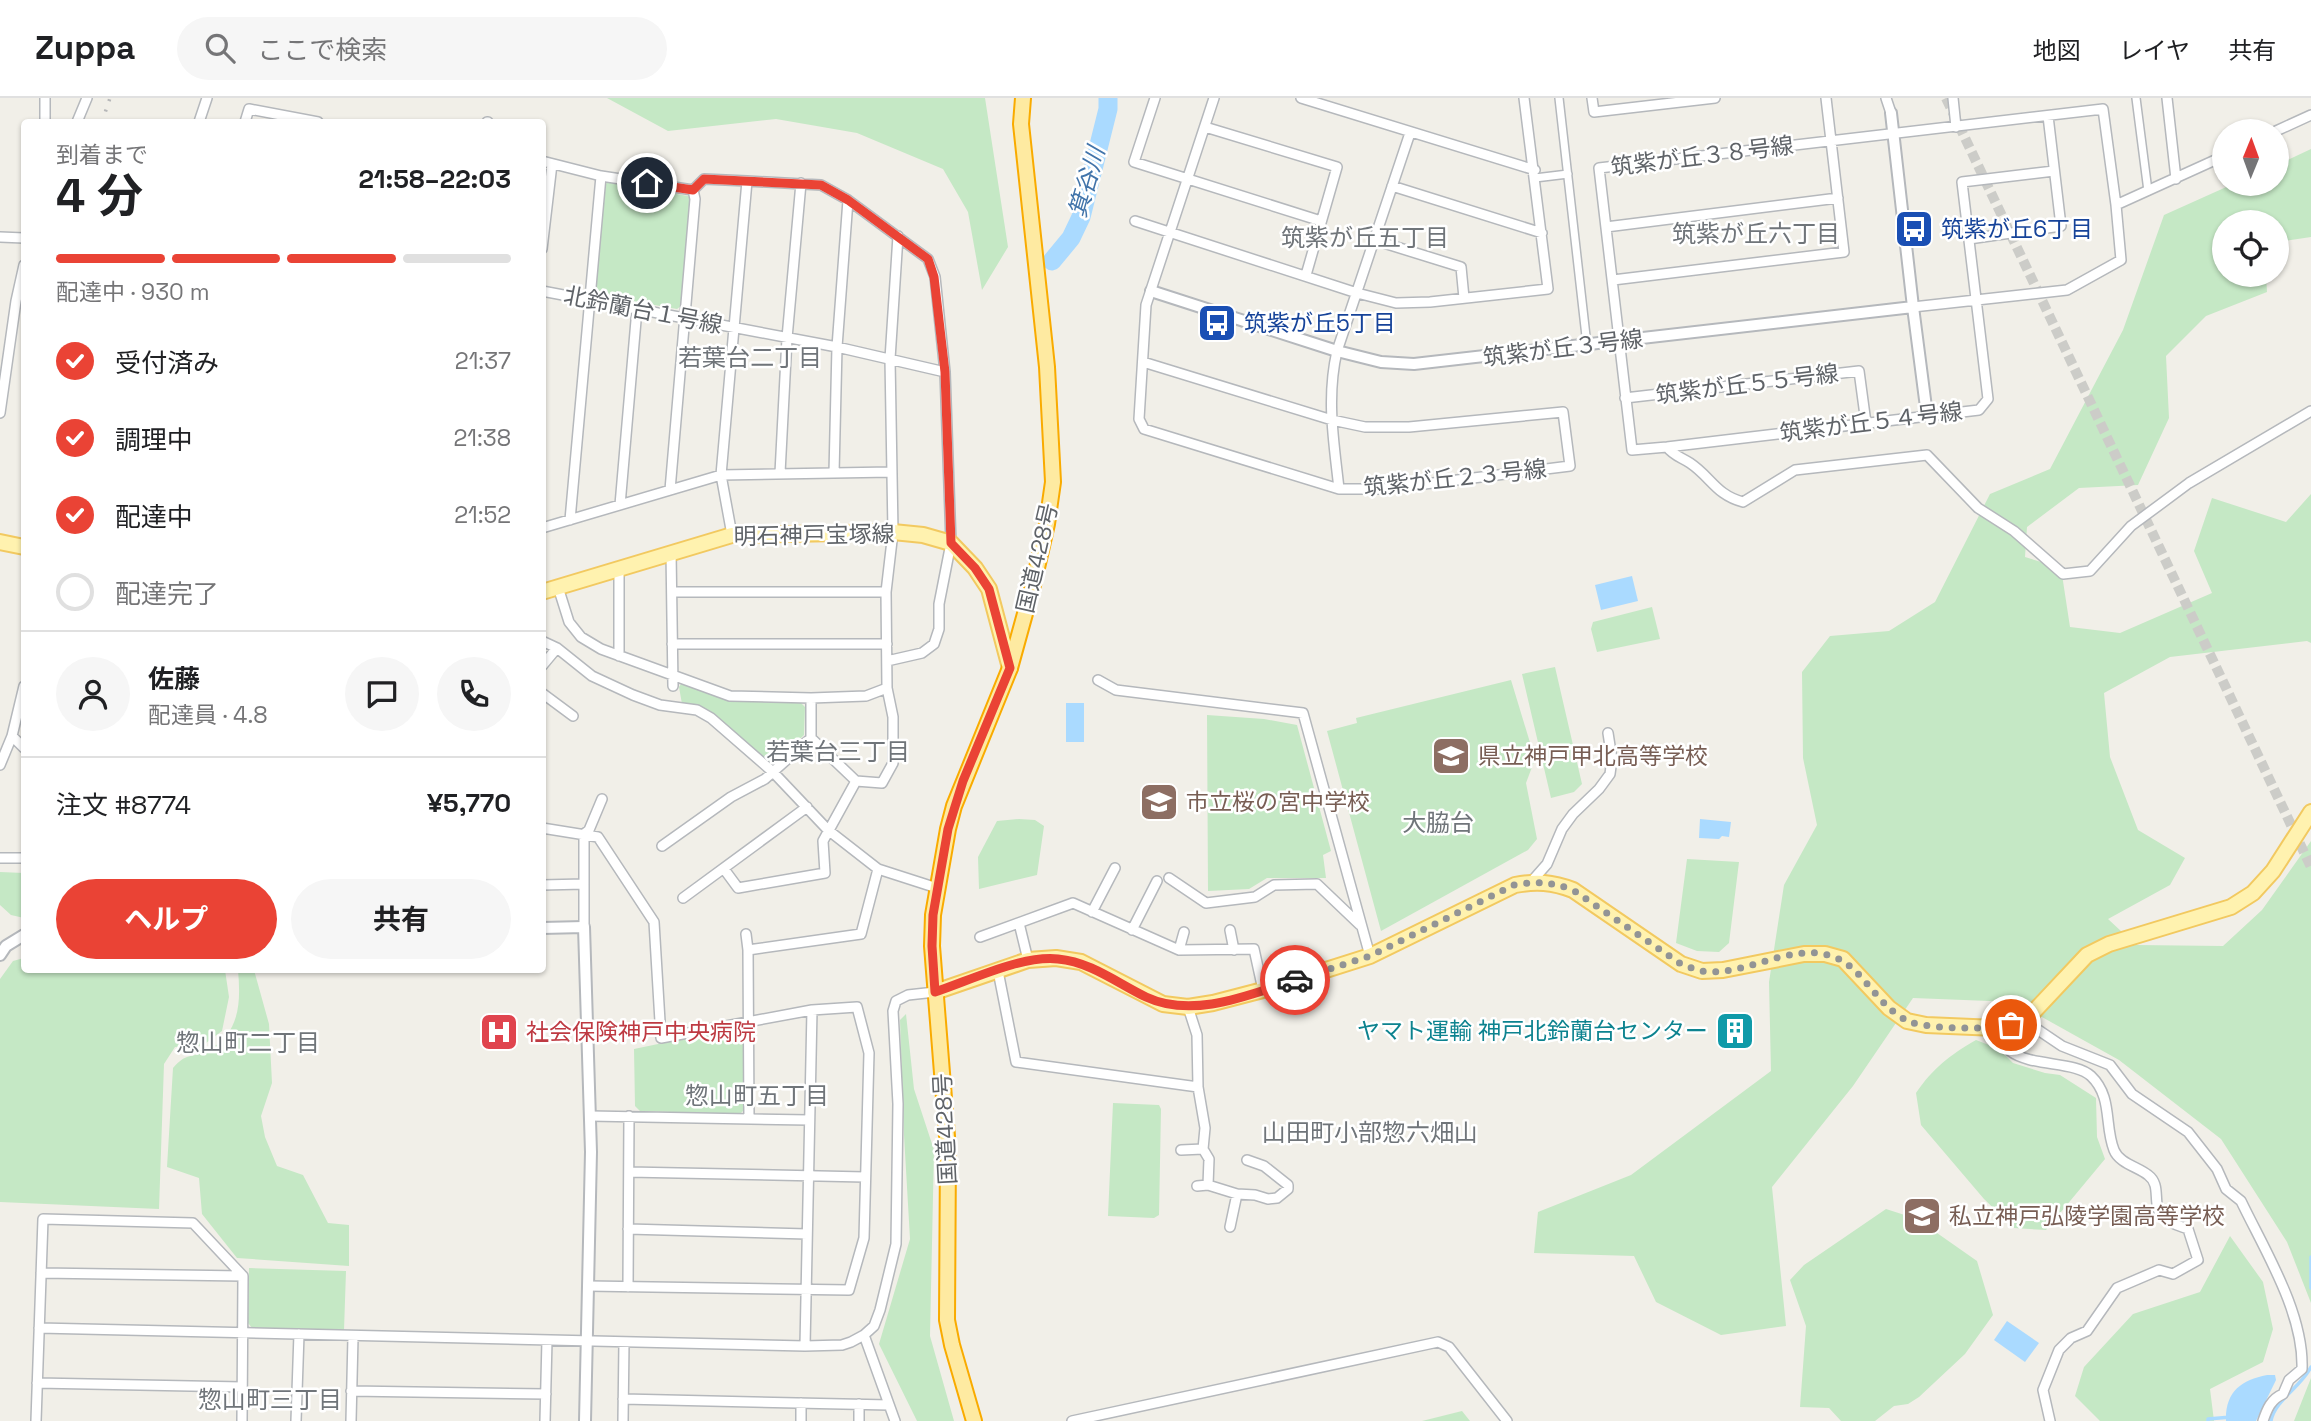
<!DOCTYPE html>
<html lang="ja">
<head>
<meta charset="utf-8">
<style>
  body { margin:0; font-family:"Space Grotesk","Noto Sans JP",sans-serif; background:#f6f6f6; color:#202124; height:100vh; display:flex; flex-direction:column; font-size:26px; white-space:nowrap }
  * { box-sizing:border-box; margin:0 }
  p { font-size:23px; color:#757577 }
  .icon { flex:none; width:38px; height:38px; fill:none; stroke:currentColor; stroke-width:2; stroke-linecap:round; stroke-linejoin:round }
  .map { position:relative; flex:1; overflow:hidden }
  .details { position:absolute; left:21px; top:21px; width:525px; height:854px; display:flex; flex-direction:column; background:#fff; border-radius:7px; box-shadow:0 2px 5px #0004 }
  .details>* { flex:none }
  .needle { width:46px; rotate:1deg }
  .controls { position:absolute; left:2212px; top:21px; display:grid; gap:14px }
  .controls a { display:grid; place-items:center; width:77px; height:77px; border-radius:50%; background:#fff; box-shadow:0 2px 5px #0004; font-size:35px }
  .pin { position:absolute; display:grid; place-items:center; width:60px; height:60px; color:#fff; margin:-30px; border:4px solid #fff; border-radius:50%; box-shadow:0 2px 7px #0007 }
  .courier { position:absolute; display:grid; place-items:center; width:70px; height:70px; margin:-35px; border:5px solid #ea4335; border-radius:50%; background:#fff; color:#222; box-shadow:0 2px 9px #0007 }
  .overview em { font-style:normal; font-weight:700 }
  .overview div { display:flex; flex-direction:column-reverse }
  .overview { display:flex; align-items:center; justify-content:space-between; height:119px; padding:0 35px }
  h1 { font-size:46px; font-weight:700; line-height:52px }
  .bar { display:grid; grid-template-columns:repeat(4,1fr); gap:10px 7px; align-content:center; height:84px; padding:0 35px }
  .bar i { height:9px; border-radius:5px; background:#e0e0e0 }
  .bar .active { background:#ea4335 }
  .bar p { grid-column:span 4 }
  .line { display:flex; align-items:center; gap:18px; padding:0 35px; border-top:2px solid #e0e0e0 }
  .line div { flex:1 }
  .round { display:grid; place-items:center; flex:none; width:74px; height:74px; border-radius:37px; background:#f6f6f6 }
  ol { padding:0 35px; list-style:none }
  li { display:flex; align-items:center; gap:21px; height:77px }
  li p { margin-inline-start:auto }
  li .icon { padding:7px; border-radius:50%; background:#ea4335; color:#fff; stroke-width:4 }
  li:last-child { color:#757577 }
  li i { width:38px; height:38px; border:4px solid #e0e0e0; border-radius:50% }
  .button { display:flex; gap:14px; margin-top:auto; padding:14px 35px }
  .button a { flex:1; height:80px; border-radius:42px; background:#ea4335; color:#fff; font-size:28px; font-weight:700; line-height:80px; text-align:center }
  .button a+a { background:#f6f6f6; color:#202124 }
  header { display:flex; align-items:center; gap:42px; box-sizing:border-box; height:98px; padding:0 35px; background:#fff; border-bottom:2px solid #e0e0e0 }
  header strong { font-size:33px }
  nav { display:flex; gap:38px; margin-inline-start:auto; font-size:24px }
  .search { width:490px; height:63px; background:#f6f6f6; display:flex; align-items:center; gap:18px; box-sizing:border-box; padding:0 24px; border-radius:38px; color:#757577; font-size:26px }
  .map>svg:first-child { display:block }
  .green { fill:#c5e8c5 }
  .water { fill:#aadaff }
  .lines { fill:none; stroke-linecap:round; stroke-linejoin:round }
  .stream { stroke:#aadaff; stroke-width:3.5 }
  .river { stroke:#aadaff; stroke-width:19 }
  .tertiary-tunnel { stroke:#ccccc8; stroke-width:10; stroke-dasharray:10 5; stroke-linecap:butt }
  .pedestrian-casing { stroke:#b5b8bc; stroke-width:10 }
  .minor-casing { stroke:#b5b8bc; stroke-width:12 }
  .tertiary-casing { stroke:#b5b8bc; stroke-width:14 }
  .primary-casing { stroke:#f2c960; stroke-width:18 }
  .trunk-casing { stroke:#f9ab00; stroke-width:18 }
  .pedestrian { stroke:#fff; stroke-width:7 }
  .minor { stroke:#fff; stroke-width:9 }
  .tertiary { stroke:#fff; stroke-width:10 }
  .primary { stroke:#fff2af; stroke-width:14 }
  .trunk { stroke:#feeaa1; stroke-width:14 }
  .rail { stroke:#b6b7b8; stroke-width:3.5; stroke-dasharray:2 9; stroke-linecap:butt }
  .done { stroke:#929495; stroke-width:7; stroke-dasharray:0 12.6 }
  .route { stroke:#ea4335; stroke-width:9 }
  .labels { text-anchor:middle; stroke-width:5; stroke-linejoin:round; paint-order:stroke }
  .street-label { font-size:23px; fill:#5f6368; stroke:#fff }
  .transit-label { font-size:23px; fill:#164399; stroke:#fff; text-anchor:start }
  .education-label { font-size:23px; fill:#785e54; stroke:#fff; text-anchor:start }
  .culture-label { font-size:23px; fill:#0d838f; stroke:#fff; text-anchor:end }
  .health-label { font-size:23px; fill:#be3a42; stroke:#fff; text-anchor:start }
  .water-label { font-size:24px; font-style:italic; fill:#4174aa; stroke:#fff }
  .neighbourhood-label { font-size:24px; fill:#70757a; stroke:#fff }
</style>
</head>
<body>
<header>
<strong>Zuppa</strong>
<div class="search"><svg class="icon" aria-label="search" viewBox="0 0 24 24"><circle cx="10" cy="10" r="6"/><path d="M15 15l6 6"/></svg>ここで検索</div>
<nav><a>地図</a><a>レイヤ</a><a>共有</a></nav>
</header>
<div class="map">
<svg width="2311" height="1323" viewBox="0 0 2311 1323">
  <rect width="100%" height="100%" fill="#f1efe8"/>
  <!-- green -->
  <path class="green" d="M607 0H985L1008 149 982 192 968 114 943 71 857 35 776 21 668 33Z
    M2311 51V139L2277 144V124H2224V177H2266L2267 194 2206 218 2166 258 2169 320 2138 387 2079 390 2027 429 2025 459 2061 470 2070 529 2120 535 2212 495 2194 453 2212 400 2286 424 2311 396V545L2307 543 2170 559 2104 595 2110 659 2138 732 2185 760 2170 787 2108 821 2136 847 2223 848 2262 812 2311 743V1205L2287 1144 2221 1041 2119 962 2015 904 1913 900 1853 988 1772 1089 1786 1228 1721 1237 1656 1204 1634 1158 1534 1155 1538 1114 1631 1077 1771 973 1769 884 1784 787 1817 727 1803 660 1802 574 1830 538 1889 533 1935 504 1990 396 2050 371 2123 232 2164 117 2233 86H2277V67Z
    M608 84 688 98 692 103 681 208 677 211 598 197 594 190 604 87Z
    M1652 509 1660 541 1597 554 1591 531 1593 524Z
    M1555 569 1582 686 1574 694 1551 700 1522 576Z
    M1511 582 1535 661 1526 685 1537 741 1528 752 1381 833 1327 633 1357 625 1356 620Z
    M681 586 729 602 801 605 805 609 804 637 777 663 769 665 713 616 701 608 682 606 679 589Z
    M1207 617 1264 621 1297 627 1331 753 1323 757 1326 780H1267L1249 791 1208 793Z
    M1019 721 1035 722 1044 728 1037 777 979 791 978 759 997 723Z
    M1687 761 1739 764 1729 845 1719 854 1697 853 1676 845Z
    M0 774 24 775V820L11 817 0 807Z
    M24 860V872H225L229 899 222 933 202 948 175 949 164 966 159 1111 0 1104V881L13 863Z
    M238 872H254L269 926 272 985 261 1018 265 1039 277 1068 303 1077 328 1125 349 1127V1168L237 1160 202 1116 199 1080 167 1069 173 970C187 954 190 961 206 953 240 937 241 905 238 872Z
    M906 916 914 991 934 1052 930 1238 954 1323H917L879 1246 910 1141 904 1037 900 922Z
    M740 929 746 936 744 1012 740 1016 640 1013 635 1008 634 951Z
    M1976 942 1999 951 2013 965 2045 975 2060 977 2096 1000 2097 1039 2105 1061 2046 1132 2014 1130 1984 1101 1921 1027 1916 995C1933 970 1950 957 1976 942Z
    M1113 1005 1159 1007 1161 1011 1159 1117 1154 1120 1108 1118Z
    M1886 1111 1917 1121 1977 1163 1993 1217 1965 1256 1919 1299 1908 1306 1894 1308 1875 1323H1841L1829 1310 1800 1309 1806 1228 1790 1182 1804 1167Z
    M2230 1138 2263 1184 2273 1231 2263 1264 2210 1291 2214 1323H2100L2075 1298 2084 1269 2133 1216 2200 1194Z
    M249 1170 346 1173 344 1232 253 1231 248 1225Z
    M2311 1280V1323H2294Z
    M1462 1313 1470 1323H1422Z"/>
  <!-- water -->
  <path class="water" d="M1632 478 1638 503 1601 512 1595 487Z
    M1066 605H1084V644H1066Z
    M1700 721 1731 724 1729 739 1722 738 1719 741 1699 740Z
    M2007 1223 2039 1245 2025 1264 1994 1242Z
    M2267 1277H2275L2276 1282 2256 1323H2226C2225 1294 2241 1282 2267 1277Z"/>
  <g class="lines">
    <!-- stream -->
    <path class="stream" d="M2311 1159V1190
      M2208 1323V1321L2231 1319
      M2271 1323C2274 1303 2300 1290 2311 1269"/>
    <!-- river -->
    <path class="river" d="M1052 163 1071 140 1081 119 1108 11V0"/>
    <!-- tertiary-tunnel -->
    <path class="tertiary-tunnel" d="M1946 0 2311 769"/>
    <defs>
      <path id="pedestrian" d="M1559 0 1587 247
        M2136 0 2148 93
        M1535 80 1568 76"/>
      <path id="minor" d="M45 0V24
        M1155 0 1134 64 1321 123
        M1301 0 1535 72
        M1592 0 1594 14 1715 0
        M1886 0 1891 15
        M1953 0 1956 29
        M2167 0 2176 81
        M77 24 87 0
        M199 24 207 0
        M245 24 249 11 318 24
        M487 24H488
        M1205 29 1337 69 1306 177
        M2276 33 2311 17
        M542 63 601 78 693 92 704 81 747 83
        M1392 88 1542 135
        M2116 107 2224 58
        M1135 123 1357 195 1396 205 1430 204 1548 191 1524 0
        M1606 129 1838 100
        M0 139 24 140
        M1969 141 2061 128 2048 18
        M1374 142 1461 169 1464 200
        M542 151 552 66
        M1613 182 1844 154 1826 0
        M542 193 837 249 945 274 951 445 939 506V531L934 546 922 555 887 563
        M1913 209 2067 192 2121 162 2116 107 2103 11 1599 70 1632 352 1667 349 1979 312 1988 301 1962 84 2054 73
        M1143 264 1332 322 1365 329H1409L1563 314 1570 368 1384 391H1339L1144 331 1139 321 1146 207 1214 0
        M1625 300 1859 273 1866 325
        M0 315 16 203 24 167
        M1667 349C1674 358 1681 359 1690 365 1711 379 1716 397 1743 404L1795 372 1927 357 1978 410 2014 433 2063 476 2090 473 2131 428 2189 385 2311 313
        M780 375 787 240 801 85
        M834 375 837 249 848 102
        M1339 391C1334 344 1326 301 1337 253L1410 35
        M670 392 695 101 693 92
        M620 407 637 211
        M570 422 601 78
        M542 430 721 377 891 374
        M732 437 721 377 747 83 821 87 848 102 928 161 935 179 945 274
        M671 454 673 588
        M619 470V558
        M558 489 569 524 581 539 601 551 730 598 811 600 866 598 887 590 886 494 893 434 890 261 898 138
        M672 494H886
        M542 543 557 550 592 578 633 597 660 607 697 612 711 620 773 674 828 732 878 771 937 790
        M672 546H887
        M542 568 557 550
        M1098 582 1116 592 1303 615 1370 858
        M24 588 12 638 24 650
        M542 595 573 618
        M811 600V640L856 683 882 685 893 665V619L887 590
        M0 667 12 638
        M542 730 598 739 654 824 661 940 812 912 857 909 869 955 864 1140 849 1192 588 1188
        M662 748 731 699 765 681 811 640
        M0 760H24
        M724 771 738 790 825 775 823 743 856 683
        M1169 780 1206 805 1255 799 1274 787 1317 786 1360 827
        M1532 783 1547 766 1562 731 1573 716 1599 691 1610 676 1612 661 1608 635
        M542 787 584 786
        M683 800 807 709
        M1092 814 1115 770
        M1019 825 1028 862
        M584 829V736L589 732 602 701
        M1132 832 1157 783
        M1230 832 1234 852
        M746 836 748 852
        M980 839 1073 805 1179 852 1254 851 1263 892
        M1179 852 1184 834
        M998 873 1016 964 1198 989
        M1188 909 1197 937 1198 989 1205 1030 1203 1051 1209 1061 1208 1087
        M2025 923 2062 948 2110 967 2132 996 2188 1034 2217 1071 2226 1091 2241 1103C2265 1153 2304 1215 2302 1271L2289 1282 2283 1296C2271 1301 2267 1311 2263 1323
        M1996 930C2000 937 2004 948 2010 953 2031 969 2075 963 2091 978 2113 999 2104 1027 2114 1052 2119 1065 2138 1069 2148 1077 2163 1088 2150 1108 2164 1120 2169 1125 2180 1128 2188 1131L2198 1162 2173 1176 2159 1172 2117 1190 2087 1233 2071 1240 2059 1252 2043 1292 2050 1323
        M590 1018 809 1022
        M749 1021 748 852 861 836 878 771
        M1181 1052 1203 1051
        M629 1074 865 1079
        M1197 1088 1208 1087 1237 1096 1255 1097 1268 1101 1277 1100 1288 1091V1087L1264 1068 1247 1062
        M1230 1129 1237 1096
        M628 1131 807 1136
        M41 1175 243 1178
        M628 1189 629 1018
        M39 1230 805 1248 842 1247 851 1244 864 1237 874 1228 880 1212 896 1146 898 1006 893 913 896 903 908 897 935 894
        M864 1237 895 1323
        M805 1248 812 912
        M37 1285 242 1289
        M351 1293 546 1296
        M623 1301 889 1307
        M36 1323 43 1121 193 1125 243 1178 242 1323
        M296 1323 299 1236
        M351 1323 353 1239
        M545 1323 547 1242
        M623 1323 624 1244
        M801 1323V1305
        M859 1323V1306
        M1072 1323 1438 1244 1449 1249 1507 1323"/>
      <path id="tertiary" d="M1151 193 1337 253 1381 264 1414 266 1913 209 1891 15
        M1913 209 1927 317
        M542 830 584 829 591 1054 585 1323
        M0 857 6 848 24 837"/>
      <path id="primary" d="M0 444 24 449
        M542 494 732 437 893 434 923 437 951 445 975 470 989 491 1010 570
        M935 894 1028 862 1056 860 1081 864 1163 906 1188 909 1213 905 1263 892 1370 858 1515 787C1536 783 1552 784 1573 792L1681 866 1702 873 1723 872 1804 856H1825L1843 861 1889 910 1907 923 1926 927 1996 930 2025 923 2087 857 2109 846 2231 809 2253 795 2273 773 2311 714"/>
      <path id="trunk" d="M974 1323 952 1247 947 1222 948 1051 932 848 933 817 948 731 954 708 1010 570 1034 483 1047 426 1053 384 1047 269 1021 26 1023 0"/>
    </defs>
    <!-- pedestrian casing -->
    <use href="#pedestrian" class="pedestrian-casing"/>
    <!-- minor casing -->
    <use href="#minor" class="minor-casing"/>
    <!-- tertiary casing -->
    <use href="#tertiary" class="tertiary-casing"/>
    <!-- primary casing -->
    <use href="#primary" class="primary-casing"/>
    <!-- trunk casing -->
    <use href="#trunk" class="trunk-casing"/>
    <!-- pedestrian -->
    <use href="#pedestrian" class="pedestrian"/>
    <!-- minor -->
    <use href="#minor" class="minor"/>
    <!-- tertiary -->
    <use href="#tertiary" class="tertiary"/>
    <!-- primary -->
    <use href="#primary" class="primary"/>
    <!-- trunk -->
    <use href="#trunk" class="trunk"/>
    <!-- rail -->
    <path class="rail" d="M102 24 110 0"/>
  </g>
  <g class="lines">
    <!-- done -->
    <path class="done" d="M1295 882 1370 858 1514 787C1536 783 1552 784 1573 792L1681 866C1688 868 1695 872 1702 873 1744 879 1787 846 1828 857 1854 863 1869 891 1888 909 1894 914 1902 921 1910 924 1932 931 1987 932 2011 927"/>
    <!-- route -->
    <path class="route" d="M647 85 693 92 704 81 821 87 848 102 928 161 934 179 945 274 951 445 975 470 989 491 1010 570 963 683 948 731 933 817 932 848 935 894C971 882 1022 857 1058 861 1091 864 1117 885 1146 899 1193 921 1249 897 1295 882"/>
  </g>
  <!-- icons -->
  <defs>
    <symbol id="bus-square" viewBox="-11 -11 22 22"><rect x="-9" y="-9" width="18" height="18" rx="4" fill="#1a4fb4" stroke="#fff"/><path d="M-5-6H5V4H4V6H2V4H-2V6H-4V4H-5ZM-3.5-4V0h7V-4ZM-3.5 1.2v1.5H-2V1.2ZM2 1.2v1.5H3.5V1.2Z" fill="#fff"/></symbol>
    <symbol id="school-square" viewBox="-11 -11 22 22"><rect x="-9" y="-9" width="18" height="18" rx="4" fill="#8d6e63" stroke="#fff"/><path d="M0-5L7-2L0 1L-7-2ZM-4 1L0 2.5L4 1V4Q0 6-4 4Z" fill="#fff"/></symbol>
    <symbol id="building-square" viewBox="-11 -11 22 22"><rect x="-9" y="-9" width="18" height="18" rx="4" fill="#0f9aa8" stroke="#fff"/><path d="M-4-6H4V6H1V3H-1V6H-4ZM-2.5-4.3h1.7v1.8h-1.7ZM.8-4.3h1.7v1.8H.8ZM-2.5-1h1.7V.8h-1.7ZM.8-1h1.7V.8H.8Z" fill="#fff"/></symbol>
    <symbol id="hospital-square" viewBox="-11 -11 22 22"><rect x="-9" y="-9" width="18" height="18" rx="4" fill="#e0444e" stroke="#fff"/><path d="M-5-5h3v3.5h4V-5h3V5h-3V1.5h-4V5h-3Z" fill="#fff"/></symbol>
  </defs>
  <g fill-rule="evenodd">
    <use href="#bus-square" x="1892" y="109" width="44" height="44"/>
    <use href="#bus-square" x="1195" y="203" width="44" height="44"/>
    <use href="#school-square" x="1429" y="636" width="44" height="44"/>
    <use href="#school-square" x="1137" y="682" width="44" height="44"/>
    <use href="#building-square" x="1713" y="911" width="44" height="44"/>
    <use href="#hospital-square" x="477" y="912" width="44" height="44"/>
    <use href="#school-square" x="1900" y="1096" width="44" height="44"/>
  </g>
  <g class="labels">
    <!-- street labels -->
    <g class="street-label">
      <text transform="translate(1702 58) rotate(-7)" y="8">筑紫が丘３８号線</text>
      <text transform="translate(643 212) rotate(11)" y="8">北鈴蘭台１号線</text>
      <text transform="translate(1563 250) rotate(-7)" y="8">筑紫が丘３号線</text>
      <text transform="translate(1747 286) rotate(-7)" y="8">筑紫が丘５５号線</text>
      <text transform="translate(1871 324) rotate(-7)" y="8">筑紫が丘５４号線</text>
      <text transform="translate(1455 380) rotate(-6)" y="8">筑紫が丘２３号線</text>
      <text transform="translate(814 437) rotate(-1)" y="8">明石神戸宝塚線</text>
      <text transform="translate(1037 460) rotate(-77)" y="8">国道428号</text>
      <text transform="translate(945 1031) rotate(-93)" y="8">国道428号</text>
    </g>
    <!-- transit labels -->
    <g class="transit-label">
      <text x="1941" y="139">筑紫が丘6丁目</text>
      <text x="1244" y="233">筑紫が丘5丁目</text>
    </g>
    <!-- education labels -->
    <g class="education-label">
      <text x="1478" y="666">県立神戸甲北高等学校</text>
      <text x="1186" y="712">市立桜の宮中学校</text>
      <text x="1949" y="1126">私立神戸弘陵学園高等学校</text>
    </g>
    <!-- culture labels -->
    <g class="culture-label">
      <text x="1708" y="941">ヤマト運輸 神戸北鈴蘭台センター</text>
    </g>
    <!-- health labels -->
    <g class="health-label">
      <text x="526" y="942">社会保険神戸中央病院</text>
    </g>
    <!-- water labels -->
    <g class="water-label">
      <text transform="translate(1087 84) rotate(-74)" y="8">箕谷川</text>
    </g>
    <!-- neighbourhood labels -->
    <g class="neighbourhood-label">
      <text x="1756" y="144">筑紫が丘六丁目</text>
      <text x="1365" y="148">筑紫が丘五丁目</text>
      <text x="750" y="268">若葉台二丁目</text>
      <text x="838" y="662">若葉台三丁目</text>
      <text x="1438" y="733">大脇台</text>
      <text x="248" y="953">惣山町二丁目</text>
      <text x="757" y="1006">惣山町五丁目</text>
      <text x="1370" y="1043">山田町小部惣六畑山</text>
      <text x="270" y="1310">惣山町三丁目</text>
    </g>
  </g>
</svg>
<div class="controls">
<a><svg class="needle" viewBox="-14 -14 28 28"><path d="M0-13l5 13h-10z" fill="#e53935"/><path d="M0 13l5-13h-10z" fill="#757577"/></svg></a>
<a><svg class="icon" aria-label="locate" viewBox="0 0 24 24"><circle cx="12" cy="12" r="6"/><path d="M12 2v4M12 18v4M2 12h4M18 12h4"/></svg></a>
</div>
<div class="pin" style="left:2011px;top:927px;background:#ea580c"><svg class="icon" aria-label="bag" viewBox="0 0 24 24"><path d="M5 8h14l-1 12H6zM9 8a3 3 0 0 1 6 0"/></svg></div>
<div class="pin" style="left:647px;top:85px;background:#1f2937"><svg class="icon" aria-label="home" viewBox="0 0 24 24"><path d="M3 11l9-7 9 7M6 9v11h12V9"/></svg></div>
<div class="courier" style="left:1295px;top:882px"><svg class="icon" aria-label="car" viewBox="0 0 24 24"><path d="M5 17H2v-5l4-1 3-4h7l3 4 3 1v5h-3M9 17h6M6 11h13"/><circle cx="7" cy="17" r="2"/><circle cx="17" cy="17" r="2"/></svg></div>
<section class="details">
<div class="overview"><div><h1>4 分</h1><p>到着まで</p></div><em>21:58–22:03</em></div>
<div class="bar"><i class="active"></i><i class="active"></i><i class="active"></i><i></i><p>配達中 · 930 m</p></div>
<ol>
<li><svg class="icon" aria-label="check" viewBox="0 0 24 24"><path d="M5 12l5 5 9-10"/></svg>受付済み<p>21:37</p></li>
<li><svg class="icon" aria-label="check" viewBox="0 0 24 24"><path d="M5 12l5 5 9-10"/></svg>調理中<p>21:38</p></li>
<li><svg class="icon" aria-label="check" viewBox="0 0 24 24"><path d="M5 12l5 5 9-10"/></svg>配達中<p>21:52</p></li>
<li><i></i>配達完了</li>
</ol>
<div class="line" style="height:126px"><a class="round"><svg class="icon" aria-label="person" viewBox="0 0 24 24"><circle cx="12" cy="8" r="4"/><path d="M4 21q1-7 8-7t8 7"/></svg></a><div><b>佐藤</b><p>配達員 · 4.8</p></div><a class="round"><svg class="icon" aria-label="chat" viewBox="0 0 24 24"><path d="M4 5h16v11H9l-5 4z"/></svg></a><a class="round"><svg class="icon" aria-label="phone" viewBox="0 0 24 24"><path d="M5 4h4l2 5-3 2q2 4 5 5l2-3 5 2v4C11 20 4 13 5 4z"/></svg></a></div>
<div class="line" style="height:91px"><div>注文 #8774</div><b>¥5,770</b></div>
<div class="button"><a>ヘルプ</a><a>共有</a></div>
</section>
</div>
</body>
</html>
